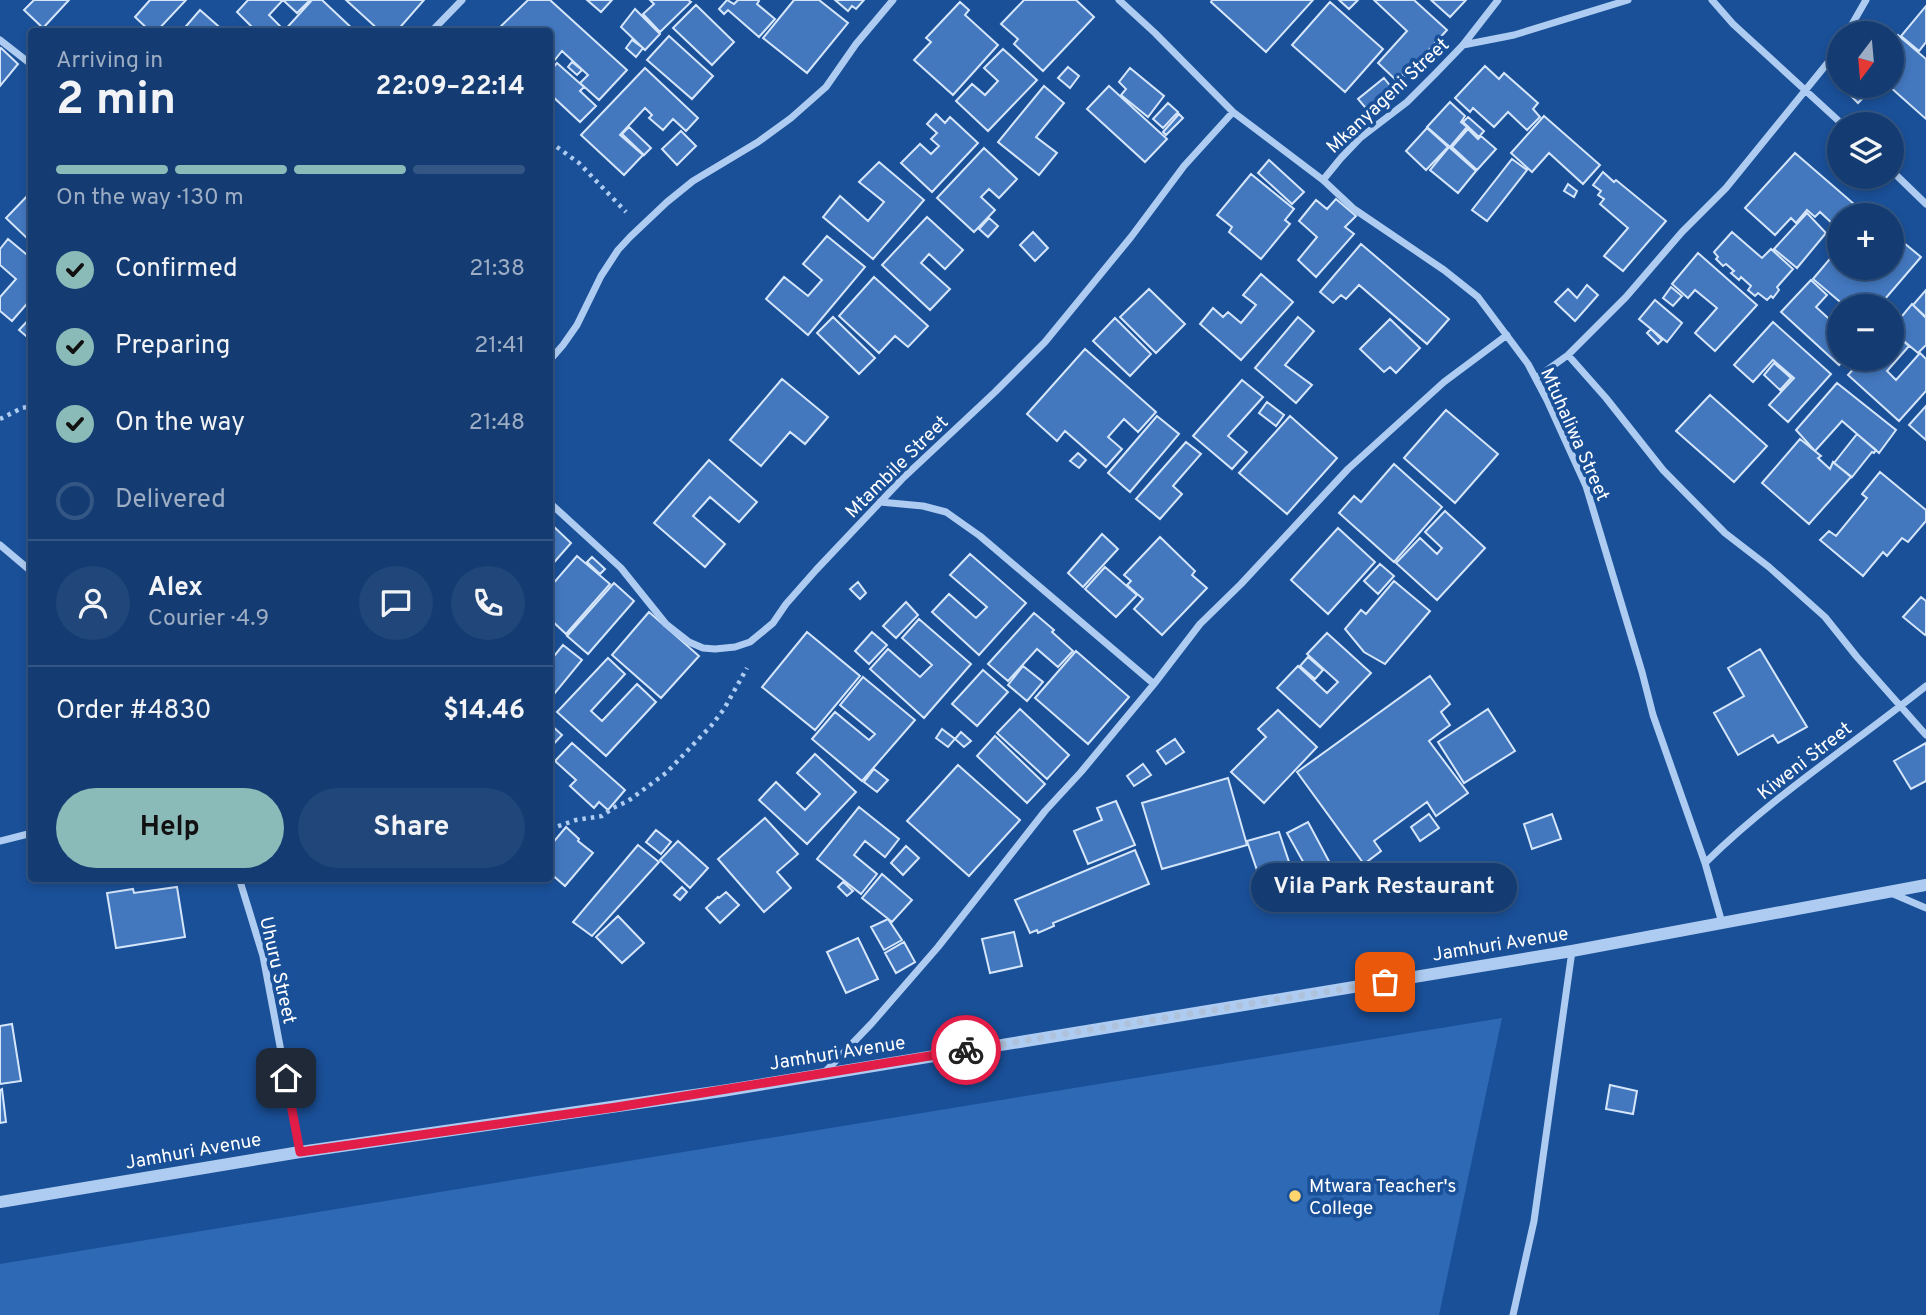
<!DOCTYPE html>
<html lang="en">
<head>
<meta charset="utf-8">
<style>
  body { margin:0; font-family:Overpass,sans-serif; background:#21477a; color:#f1f3f6; height:100vh; display:flex; flex-direction:column; font-size:26px; white-space:nowrap }
  * { box-sizing:border-box; margin:0 }
  p { font-size:23px; color:#9dadc4 }
  .icon { flex:none; width:38px; height:38px; fill:none; stroke:currentColor; stroke-width:2; stroke-linecap:round; stroke-linejoin:round }
  .map { position:relative; flex:1; overflow:hidden }
  .side { position:absolute; left:28px; top:28px; width:525px; height:854px; display:flex; flex-direction:column; background:#143c72; border-radius:7px; box-shadow:0 4px 10px #0003,0 0 0 2px #335684 }
  .side>* { flex:none }
  .needle { width:46px; rotate:196deg }
  .tools { position:absolute; left:1827px; top:21px; display:grid; gap:14px }
  .tools a { display:grid; place-items:center; width:77px; height:77px; border-radius:50%; background:#143c72; box-shadow:0 4px 10px #0003,0 0 0 2px #335684; font-size:35px }
  .pin { position:absolute; display:grid; place-items:center; width:60px; height:60px; color:#fff; margin:-30px; border-radius:14px; box-shadow:0 4px 10px #0006 }
  .courier { position:absolute; display:grid; place-items:center; width:70px; height:70px; margin:-35px; border:5px solid #e11d48; border-radius:50%; background:#fff; color:#222; box-shadow:0 2px 9px #0007 }
  .bubble { position:absolute; height:49px; border-radius:24px; background:#143c72; box-shadow:0 4px 10px #0003,0 0 0 2px #335684; font-size:23px; font-weight:700; line-height:49px; text-align:center }
  .head em { font-style:normal; font-weight:700 }
  .head div { display:flex; flex-direction:column-reverse }
  .head { display:flex; align-items:center; justify-content:space-between; height:119px; padding:0 28px }
  h1 { font-size:46px; font-weight:700; line-height:52px }
  .bar { display:grid; grid-template-columns:repeat(4,1fr); gap:10px 7px; align-content:center; height:84px; padding:0 28px }
  .bar i { height:9px; border-radius:5px; background:#335684 }
  .bar .active { background:#8bbbb9 }
  .bar p { grid-column:span 4 }
  .line { display:flex; align-items:center; gap:18px; padding:0 28px; border-top:2px solid #335684 }
  .line div { flex:1 }
  .round { display:grid; place-items:center; flex:none; width:74px; height:74px; border-radius:37px; background:#21477a }
  ol { padding:0 28px; list-style:none }
  li { display:flex; align-items:center; gap:21px; height:77px }
  li p { margin-inline-start:auto }
  li .icon { padding:7px; border-radius:50%; background:#8bbbb9; color:#111; stroke-width:4 }
  li:last-child { color:#9dadc4 }
  li i { width:38px; height:38px; border:4px solid #335684; border-radius:50% }
  .cta { display:flex; gap:14px; margin-top:auto; padding:14px 28px }
  .cta a { flex:1; height:80px; border-radius:42px; background:#8bbbb9; color:#111; font-size:28px; font-weight:700; line-height:80px; text-align:center }
  .cta a+a { background:#21477a; color:#f1f3f6 }
  .map>svg:first-child { display:block }
  .green { fill:#2e69b5 }
  .building { fill:#4378bf; stroke:#d5e6fb; stroke-width:2 }
  .lines { fill:none; stroke-linecap:round; stroke-linejoin:round }
  .path { stroke:#aeccf1; stroke-width:4.5; stroke-dasharray:3.5 5; stroke-linecap:butt }
  .minor { stroke:#aeccf1; stroke-width:7 }
  .tertiary { stroke:#aeccf1; stroke-width:12 }
  .done { stroke:#afc2db; stroke-width:7; stroke-dasharray:0 12.6 }
  .route { stroke:#e11d48; stroke-width:9 }
  .poi-dot { fill:#ffd66e; stroke:#1a5098; stroke-width:2.5 }
  .labels { text-anchor:middle; stroke-width:7; stroke-linejoin:round; paint-order:stroke }
  .street-label { font-size:19px; fill:#fff; stroke:#1a5098 }
  .poi-label { font-size:19px; fill:#fff; stroke:#1a5098; text-anchor:start }
</style>
</head>
<body>
<div class="map">
<svg width="1926" height="1315" viewBox="0 0 1926 1315">
  <rect width="100%" height="100%" fill="#1a5098"/>
  <!-- green -->
  <path class="green" d="M1502 1018 1439 1315H0V1264Z"/>
  <!-- building -->
  <path class="building" d="M34 0H69L43 28 24 10Z
    M150 0H186L156 32H151L135 17Z
    M248 0H283L269 15 280 26 275 32H257L237 12Z
    M283 0H310L297 13Z
    M312 0H322L356 32H283Z
    M346 0H424L396 32H381Z
    M528 0H550L627 70 599 100 580 83 588 75 562 51 550 66V32H495Z
    M587 0H612L601 12Z
    M650 0H688L691 2 660 32 643 14 654 4Z
    M727 0 734 4 738 0H758L759 1 757 4 775 19 759 37 728 10 724 14 719 9Z
    M794 0H819L848 23 807 73 763 38Z
    M835 0H864L856 9 852 6 848 11Z
    M1024 0H1076L1094 17 1043 71 1014 44 1018 39 1001 24Z
    M1212 0H1313L1266 52 1211 2Z
    M1339 0H1358L1349 9Z
    M1374 0H1414L1447 30 1405 76 1403 74 1397 81 1378 63 1407 31Z
    M1431 0H1466L1450 17Z
    M960 2 969 10 965 15 998 45 953 95 914 60 931 42 926 38Z
    M1330 2 1383 49 1345 92 1292 45Z
    M696 5 734 42 712 65 673 28Z
    M1926 6V42L1919 51 1901 36Z
    M635 9 660 34 645 50 621 27Z
    M200 10 225 32H181Z
    M1898 35 1926 59V119L1889 86H1892V42Z
    M669 36 713 76 692 99 647 60Z
    M632 40 643 48 636 57 626 48Z
    M1 48 18 64 0 86V49Z
    M1003 49 1037 80 988 131 956 101 972 84 985 95 998 81 984 68Z
    M572 62 582 70 577 75 568 67Z
    M557 63 584 87 580 91 596 106 580 122 550 94V71Z
    M1485 66 1499 79 1504 73 1538 103 1533 109 1540 117 1527 130 1508 112 1494 127 1473 108 1470 112 1455 98Z
    M1068 67 1079 76 1070 88 1058 78Z
    M645 68 698 118 686 131 673 119 663 130 649 118 652 115 645 108 620 135 643 155 624 175 581 135Z
    M1130 68 1164 96 1148 117 1121 95 1126 89 1119 82Z
    M1384 78 1395 92 1370 113 1358 99Z
    M1044 86 1064 103 1036 137 1057 153 1039 175 998 142Z
    M1109 86 1167 139 1145 162 1087 109Z
    M1855 86H1864L1870 91 1858 103 1848 93Z
    M1450 102 1465 116 1461 122 1467 127 1450 147 1427 127Z
    M1168 103 1178 112 1163 128 1153 119Z
    M936 114 945 123 950 117 978 143 932 192 901 163 920 144 931 154 939 146 931 139 937 133 927 124Z
    M1179 114 1183 118 1166 135 1163 132Z
    M1544 116 1600 165 1583 184 1549 153 1532 172 1511 153Z
    M1468 117 1484 131 1479 137 1463 122Z
    M629 127 651 148 644 155 622 134Z
    M1427 128 1448 147 1426 170 1406 151Z
    M1468 129 1478 139 1481 136 1496 149 1477 170 1452 147Z
    M681 131 696 146 677 165 662 149Z
    M1449 147 1476 171 1458 193 1430 170Z
    M984 148 1017 179 999 198 989 189 981 197 995 210 974 232 937 198Z
    M1795 153 1854 204 1844 215H1839V221L1835 226 1820 212 1815 217 1807 210 1796 223 1791 218 1775 235 1745 208Z
    M1512 159 1527 170 1487 221 1472 210Z
    M1269 160 1304 192 1292 204 1258 173Z
    M879 162 924 200 873 259 823 217 840 196 868 221 884 202 859 182Z
    M1603 172 1614 182 1616 180 1666 221 1623 271 1604 256 1628 228 1600 204 1604 199 1598 195 1601 191 1593 185Z
    M1251 174 1294 209 1285 220 1290 224 1261 259 1229 232 1232 227 1217 215Z
    M1568 184 1577 191 1574 197 1564 191Z
    M32 191V243L6 218Z
    M1336 199 1356 216 1345 227 1354 234 1316 277 1298 260 1317 237 1299 221 1316 200 1327 209Z
    M1807 213 1826 233 1797 268 1774 249Z
    M927 217 963 250 945 269 929 254 921 263 950 289 930 310 882 265Z
    M989 218 998 226 988 237 979 229Z
    M1033 232 1048 248 1035 261 1020 245Z
    M1732 232 1762 258 1771 249 1793 269 1777 287 1779 290 1773 298 1771 296 1767 300 1758 293 1755 296 1748 290 1751 286 1741 277 1739 280 1731 273 1734 271 1726 264 1723 266 1716 259 1718 257 1714 252Z
    M1892 233 1921 257 1879 306H1845L1813 279 1839 248V268H1892Z
    M827 236 865 267 808 335 766 299 784 277 808 296 822 280 803 264Z
    M8 239 32 259V298L12 321 0 311V297L16 279 0 265V249Z
    M1361 244 1449 319 1427 344 1359 285 1346 299 1341 295 1333 303 1320 292Z
    M1698 253 1757 305 1715 351 1695 333 1717 308 1695 290 1688 298 1672 284Z
    M1261 274 1293 302 1241 360 1200 324 1213 308 1223 317 1228 312 1241 323 1256 305 1243 295Z
    M874 277 928 326 908 347 895 336 879 353 839 316Z
    M1811 280 1827 295 1816 307 1839 328V359H1845L1839 365 1781 312Z
    M1587 285 1598 295 1575 321 1555 302 1568 289 1577 298Z
    M1671 287 1682 296 1673 306 1663 298Z
    M1149 289 1185 324 1156 353 1120 317Z
    M1926 290V317L1913 305Z
    M1655 300 1682 323 1667 342 1639 319Z
    M1912 304 1926 318V345L1918 353 1892 331V328Z
    M32 316V341L19 330Z
    M833 317 875 358 859 374 817 333Z
    M1298 317 1314 331 1285 365 1312 385 1296 403 1255 368Z
    M1115 318 1151 354 1130 376 1093 341Z
    M1390 319 1420 348 1396 373 1390 367 1384 372 1360 349Z
    M1773 322 1831 374 1788 422 1769 405 1794 378 1773 360 1753 382 1734 365Z
    M1651 329 1662 340 1658 344 1647 333Z
    M1892 332 1909 346 1887 371 1896 380 1920 353 1926 359V391L1899 421 1848 375 1862 359H1892Z
    M1085 349 1156 412 1138 432 1124 419 1108 437 1122 449 1106 467 1065 431 1057 441 1027 414Z
    M1774 363 1791 378 1780 390 1764 375Z
    M782 379 828 417 805 444 790 432 761 466 730 440Z
    M1242 380 1263 397 1228 436 1247 452 1232 469 1193 436Z
    M1837 383 1896 430 1879 453 1842 421 1815 451 1796 430Z
    M1710 395 1767 446 1734 482 1676 431Z
    M1267 402 1284 415 1276 426 1259 413Z
    M1926 406V440L1909 425Z
    M1446 410 1498 454 1455 503 1404 458Z
    M1157 416 1179 434 1130 492 1108 473Z
    M1290 416 1337 458 1287 514 1239 473Z
    M1857 434 1876 450 1874 453 1872 452 1852 477 1834 463Z
    M1800 439 1821 456 1818 458 1830 469 1833 462 1851 477 1809 524 1762 483Z
    M1186 442 1201 454 1173 486 1182 494 1160 519 1136 499Z
    M1078 453 1086 460 1079 468 1070 461Z
    M709 460 757 502 739 522 710 497 693 516 725 544 705 567 654 523Z
    M1394 464 1442 507 1394 562 1339 513 1354 496 1361 502Z
    M1880 472 1926 510V521L1908 542 1902 538 1887 556 1883 552 1863 576 1820 540 1829 531 1836 536 1867 498 1862 494Z
    M1445 511 1485 548 1437 600 1396 563 1420 538 1437 554 1442 548 1425 532Z
    M550 523 571 543 550 567Z
    M1338 528 1375 562 1328 614 1291 580Z
    M1102 534 1118 549 1083 587 1068 573Z
    M1160 537 1195 571 1192 575 1207 588 1162 635 1134 609 1143 599 1127 585 1131 581 1124 575Z
    M970 554 1026 603 979 655 932 612 949 594 976 618 987 607 950 575Z
    M577 556 610 584 566 634 550 619V587Z
    M592 557 605 569 600 574 587 562Z
    M1380 564 1394 576 1378 594 1364 581Z
    M1105 567 1137 595 1116 617 1085 589Z
    M1394 581 1430 611 1385 664 1364 652 1345 629 1361 610 1366 614Z
    M858 582 866 593 860 599 850 589Z
    M614 583 634 601 588 654 567 636Z
    M1921 597 1926 601V633L1925 635 1903 617Z
    M906 602 918 615 896 638 883 626Z
    M649 612 699 656 661 698 612 655Z
    M1034 613 1054 630 1052 632 1073 651 1058 667 1037 649 1008 681 988 664Z
    M919 619 971 664 924 718 870 669 888 649 920 677 932 665 902 638Z
    M807 632 860 676 815 730 762 687Z
    M872 632 887 645 869 664 855 651Z
    M1327 633 1371 673 1320 727 1277 688 1298 666 1327 693 1338 682 1307 654Z
    M563 645 582 660 550 699V661Z
    M1760 649 1807 727 1778 743 1773 735 1738 755 1714 713 1744 696 1728 668Z
    M1076 651 1129 697 1088 744 1035 698Z
    M1308 657 1323 670 1315 679 1300 666Z
    M608 658 625 674 591 711 602 721 637 684 656 702 606 756 557 712Z
    M1023 666 1043 682 1027 701 1008 685Z
    M983 670 1008 692 977 726 952 704Z
    M1430 676 1450 704 1441 712 1450 725 1429 741 1468 793 1436 816 1427 802 1374 841 1381 851 1364 864 1297 772Z
    M863 677 915 720 862 781 812 739 835 712 869 740 875 734 840 705Z
    M1020 709 1069 755 1047 779 997 733Z
    M1488 709 1515 751 1464 783 1438 742Z
    M1278 710 1317 747 1264 803 1231 772 1266 737 1258 729Z
    M550 724 562 735 550 748Z
    M942 729 955 739 948 747 936 738Z
    M961 732 971 741 964 747 955 739Z
    M995 736 1045 784 1027 803 977 756Z
    M1175 739 1184 752 1166 764 1157 751Z
    M572 743 625 790 608 810 599 802 594 808 570 786 576 780 555 761Z
    M1926 743V781L1911 789 1894 761Z
    M815 754 856 792 807 844 759 800 776 782 805 810 820 794 797 773Z
    M1143 764 1151 775 1134 786 1127 776Z
    M958 765 1020 820 969 876 907 821Z
    M874 769 888 780 877 792 864 782Z
    M1228 778 1247 845 1162 869 1142 803Z
    M1116 801 1135 845 1088 864 1074 831 1102 820 1097 808Z
    M859 807 899 839 885 857 865 841 854 855 877 874 861 894 817 859Z
    M1429 814 1439 828 1420 841 1411 827Z
    M1552 814 1561 839 1532 849 1524 824Z
    M765 818 798 854 777 872 791 888 764 912 718 859Z
    M1308 822 1331 865 1311 876 1287 833Z
    M566 827 579 839 578 841 593 853 565 886 550 873V846Z
    M656 830 671 842 661 854 646 842Z
    M1279 832 1290 865 1259 876 1247 841Z
    M678 841 708 868 690 888 660 860Z
    M638 845 659 862 592 936 573 922Z
    M906 846 919 858 903 875 891 863Z
    M1135 850 1149 884 1053 923 1054 926 1038 933 1037 930 1030 933 1015 900Z
    M882 874 912 900 892 922 862 898Z
    M843 882 853 891 847 896 838 887Z
    M177 887 185 937 116 948 107 893 133 889 134 893Z
    M682 887 687 892 680 900 674 895Z
    M726 892 739 905 720 923 706 908 718 897 719 898Z
    M618 916 644 943 622 963 596 937Z
    M888 919 902 940 884 950 871 927Z
    M1014 932 1022 966 990 973 982 939Z
    M858 938 878 979 846 993 827 952Z
    M904 942 915 962 896 973 885 953Z
    M12 1024 21 1081 0 1084V1026Z
    M1610 1085 1637 1091 1633 1114 1606 1109Z
    M2 1089 6 1122 0 1123V1090Z"/>
  <g class="lines">
    <!-- path -->
    <path class="path" d="M550 142 579 163 626 212
      M0 419 22 408 32 406
      M550 829 576 820 602 816 613 808 628 801 666 773 711 726 724 709 747 668"/>
    <!-- minor -->
    <path class="minor" d="M1119 0 1155 33 1233 112 1323 180 1354 209 1444 270 1478 297 1528 364 1547 400 1586 486 1642 672 1653 715 1705 863 1722 923
      M1712 0 1733 24 1842 124
      M431 32 462 0
      M1847 33 1866 0
      M0 40 32 65
      M1463 45 1514 35 1628 0
      M1892 171 1926 204
      M1323 180 1341 158 1360 138 1407 102 1436 73 1463 45 1498 0
      M1568 355 1606 398 1663 470 1725 533 1769 567 1825 617 1857 657 1926 735
      M550 360 563 345 577 325 601 276 618 250 630 237 667 202 693 181 758 142 791 118 826 87 856 44 893 0
      M1536 378 1568 355 1626 297 1682 232 1726 188 1834 55 1839 47
      M880 502 923 506 946 512 980 536 1154 684
      M550 503 621 568 666 624 689 642 703 648 715 649 735 647 750 642 773 623 786 604 816 570 902 479 995 392 1045 342 1131 237 1184 166 1233 112
      M0 545 32 572
      M0 841 32 833
      M1705 863C1773 796 1852 745 1926 686
      M239 878 263 956 300 1152
      M1891 893 1926 908
      M824 1073 872 1023 938 947 1045 811 1081 772 1154 684 1200 624 1241 584 1348 469 1444 382 1507 335
      M1513 1315 1534 1221 1572 951"/>
    <!-- tertiary -->
    <path class="tertiary" d="M0 1202 300 1152 722 1091 1572 951 1926 885"/>
  </g>
  <g class="lines">
    <!-- done -->
    <path class="done" d="M966 1050 1385 982"/>
    <!-- route -->
    <path class="route" d="M286 1078 300 1152 617 1107 966 1050"/>
  </g>
  <!-- markers -->
  <circle class="poi-dot" cx="1295" cy="1196" r="7"/>
  <g class="labels">
    <!-- street labels -->
    <g class="street-label">
      <text transform="translate(1387 95) rotate(-43)" y="7">Mkanyageni Street</text>
      <text transform="translate(1576 434) rotate(66)" y="7">Mtuhaliwa Street</text>
      <text transform="translate(896 466) rotate(-45)" y="7">Mtambile Street</text>
      <text transform="translate(1804 760) rotate(-38)" y="7">Kiweni Street</text>
      <text transform="translate(1500 943) rotate(-9)" y="7">Jamhuri Avenue</text>
      <text transform="translate(279 970) rotate(77)" y="7">Uhuru Street</text>
      <text transform="translate(837 1052) rotate(-9)" y="7">Jamhuri Avenue</text>
      <text transform="translate(193 1150) rotate(-10)" y="7">Jamhuri Avenue</text>
    </g>
    <!-- poi labels -->
    <g class="poi-label">
      <text x="1309" y="1192">Mtwara Teacher's<tspan x="1309" dy="22">College</tspan></text>
    </g>
  </g>
</svg>
<div class="tools">
<a><svg class="needle" viewBox="-14 -14 28 28"><path d="M0-13l5 13h-10z" fill="#e53935"/><path d="M0 13l5-13h-10z" fill="#9dadc4"/></svg></a>
<a><svg class="icon" aria-label="layers" viewBox="0 0 24 24"><path d="M12 4l9 5-9 5-9-5zM3 14l9 5 9-5"/></svg></a>
<a>+</a>
<a>−</a>
</div>
<div class="pin" style="left:1385px;top:982px;background:#ea580c"><svg class="icon" aria-label="bag" viewBox="0 0 24 24"><path d="M5 8h14l-1 12H6zM9 8a3 3 0 0 1 6 0"/></svg></div>
<div class="pin" style="left:286px;top:1078px;background:#1f2937"><svg class="icon" aria-label="home" viewBox="0 0 24 24"><path d="M3 11l9-7 9 7M6 9v11h12V9"/></svg></div>
<div class="courier" style="left:966px;top:1050px"><svg class="icon" aria-label="bike" viewBox="0 0 24 24"><circle cx="6" cy="16" r="4"/><circle cx="18" cy="16" r="4"/><path d="M6 16l4-8h5l3 8M10 8l3 8H6M13 5h3"/></svg></div>
<div class="bubble" style="left:1251px;top:863px;width:266px">Vila Park Restaurant</div>
<section class="side">
<div class="head"><div><h1>2 min</h1><p>Arriving in</p></div><em>22:09–22:14</em></div>
<div class="bar"><i class="active"></i><i class="active"></i><i class="active"></i><i></i><p>On the way · 130 m</p></div>
<ol>
<li><svg class="icon" aria-label="check" viewBox="0 0 24 24"><path d="M5 12l5 5 9-10"/></svg>Confirmed<p>21:38</p></li>
<li><svg class="icon" aria-label="check" viewBox="0 0 24 24"><path d="M5 12l5 5 9-10"/></svg>Preparing<p>21:41</p></li>
<li><svg class="icon" aria-label="check" viewBox="0 0 24 24"><path d="M5 12l5 5 9-10"/></svg>On the way<p>21:48</p></li>
<li><i></i>Delivered</li>
</ol>
<div class="line" style="height:126px"><a class="round"><svg class="icon" aria-label="person" viewBox="0 0 24 24"><circle cx="12" cy="8" r="4"/><path d="M4 21q1-7 8-7t8 7"/></svg></a><div><b>Alex</b><p>Courier · 4.9</p></div><a class="round"><svg class="icon" aria-label="chat" viewBox="0 0 24 24"><path d="M4 5h16v11H9l-5 4z"/></svg></a><a class="round"><svg class="icon" aria-label="phone" viewBox="0 0 24 24"><path d="M5 4h4l2 5-3 2q2 4 5 5l2-3 5 2v4C11 20 4 13 5 4z"/></svg></a></div>
<div class="line" style="height:91px"><div>Order #4830</div><b>$14.46</b></div>
<div class="cta"><a>Help</a><a>Share</a></div>
</section>
</div>
</body>
</html>
